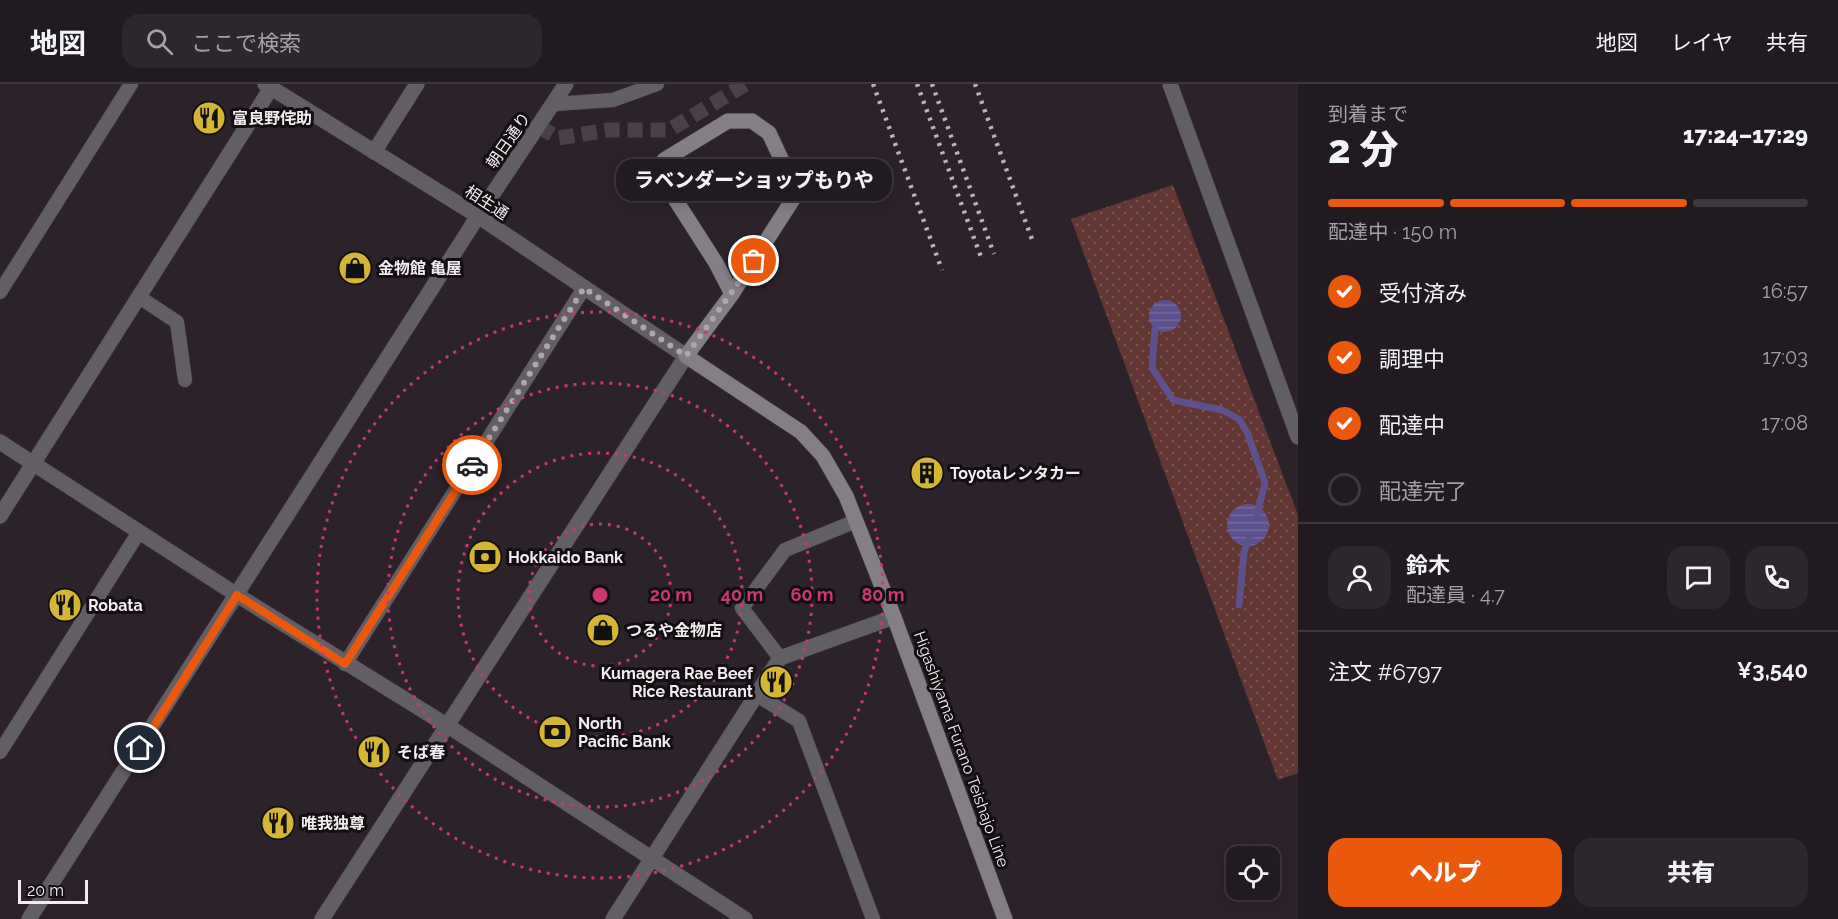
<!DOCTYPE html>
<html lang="ja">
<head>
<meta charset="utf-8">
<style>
  body { margin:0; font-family:Raleway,"Noto Sans JP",sans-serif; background:#2d272d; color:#f1f3f6; height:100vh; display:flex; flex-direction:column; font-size:22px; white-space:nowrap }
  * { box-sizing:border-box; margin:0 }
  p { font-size:20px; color:#a2a1a5 }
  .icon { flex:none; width:33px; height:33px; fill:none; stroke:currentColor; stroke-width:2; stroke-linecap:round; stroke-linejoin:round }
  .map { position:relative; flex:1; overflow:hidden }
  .details { display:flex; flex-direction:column; background:#211a20; width:540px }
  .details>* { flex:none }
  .controls { position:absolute; left:1226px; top:762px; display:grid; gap:12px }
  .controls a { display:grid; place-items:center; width:54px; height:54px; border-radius:12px; background:#211a20; box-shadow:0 3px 15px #0003,0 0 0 2px #3e383e; font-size:30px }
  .scale { position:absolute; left:18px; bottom:15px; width:70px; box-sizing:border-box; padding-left:6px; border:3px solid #f2ecf0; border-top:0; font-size:16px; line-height:21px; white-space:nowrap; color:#f2ecf0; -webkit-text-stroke:4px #120e11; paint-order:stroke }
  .pin { position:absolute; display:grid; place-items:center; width:51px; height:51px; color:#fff; margin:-26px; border:3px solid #fff; border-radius:50%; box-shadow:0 2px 6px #0007 }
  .courier { position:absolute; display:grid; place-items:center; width:60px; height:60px; margin:-30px; border:4px solid #ea580c; border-radius:50%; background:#fff; color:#222; box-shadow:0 2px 8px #0007 }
  .bubble { position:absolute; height:42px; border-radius:18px; background:#211a20; box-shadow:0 3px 15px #0003,0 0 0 2px #3e383e; font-size:20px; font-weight:800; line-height:42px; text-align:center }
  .overview em { font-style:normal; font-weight:800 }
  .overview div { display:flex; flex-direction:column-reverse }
  .overview { display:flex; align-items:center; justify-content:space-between; height:102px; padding:0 30px }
  h1 { font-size:39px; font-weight:800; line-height:45px }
  .bar { display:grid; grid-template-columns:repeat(4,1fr); gap:9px 6px; align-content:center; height:72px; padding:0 30px }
  .bar i { height:8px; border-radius:4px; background:#3e383e }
  .bar .selected { background:#ea580c }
  .bar p { grid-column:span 4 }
  .line { display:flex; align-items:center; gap:15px; padding:0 30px; border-top:2px solid #3e383e }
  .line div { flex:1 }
  .round { display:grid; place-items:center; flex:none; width:63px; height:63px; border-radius:18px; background:#2d272d }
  ol { padding:0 30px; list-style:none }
  li { display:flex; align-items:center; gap:18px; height:66px }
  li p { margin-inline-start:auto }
  li .icon { padding:6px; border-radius:50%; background:#ea580c; color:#fff; stroke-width:4 }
  li:last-child { color:#a2a1a5 }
  li i { width:33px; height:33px; border:3px solid #3e383e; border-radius:50% }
  .primary-button { display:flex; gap:12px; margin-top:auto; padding:12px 30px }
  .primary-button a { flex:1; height:69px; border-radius:18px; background:#ea580c; color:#fff; font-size:24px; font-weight:800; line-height:69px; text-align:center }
  .primary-button a+a { background:#2d272d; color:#f1f3f6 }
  header { display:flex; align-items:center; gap:36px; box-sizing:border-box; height:84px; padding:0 30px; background:#211a20; border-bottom:2px solid #3e383e }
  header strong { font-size:28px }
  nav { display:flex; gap:33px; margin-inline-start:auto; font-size:21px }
  .search { width:420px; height:54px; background:#2d272d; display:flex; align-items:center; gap:15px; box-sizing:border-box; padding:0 21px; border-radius:18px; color:#a2a1a5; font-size:22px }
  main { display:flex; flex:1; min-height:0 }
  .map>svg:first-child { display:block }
  .grass { fill:url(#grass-dots) }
  .water { fill:url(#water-rules) }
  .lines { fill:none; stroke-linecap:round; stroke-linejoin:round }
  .stream { stroke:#5c518c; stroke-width:7 }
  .pedestrian-tunnel { stroke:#4a4148; stroke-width:15; stroke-dasharray:15 8; stroke-linecap:butt }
  .service-casing { stroke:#483f46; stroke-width:15 }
  .minor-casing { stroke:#483f46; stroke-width:16 }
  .tertiary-casing { stroke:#483f46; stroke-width:16 }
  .secondary-casing { stroke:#483f46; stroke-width:16 }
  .service { stroke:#625f64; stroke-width:14 }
  .minor { stroke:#625f64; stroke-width:15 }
  .tertiary { stroke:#625f64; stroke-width:15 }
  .secondary { stroke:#847f86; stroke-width:15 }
  .rail { stroke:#b9b2b7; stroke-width:4.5; stroke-dasharray:3 6; stroke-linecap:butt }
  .done { stroke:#ada6ab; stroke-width:6; stroke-dasharray:0 10.8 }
  .route { stroke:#ea580c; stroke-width:8 }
  .ring { fill:none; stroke:#c93871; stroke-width:3; stroke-dasharray:3 6 }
  .labels { text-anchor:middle; stroke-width:6; stroke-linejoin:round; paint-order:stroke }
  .poi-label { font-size:16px; font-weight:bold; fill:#f2ecf0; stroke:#120e11; text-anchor:start }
  .street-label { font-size:16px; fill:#f2ecf0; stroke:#120e11 }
  .centre { fill:#c93871; stroke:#120e11; stroke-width:3 }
  .ring-label { font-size:18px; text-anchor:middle; font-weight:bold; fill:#c93871; stroke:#120e11; stroke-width:6; stroke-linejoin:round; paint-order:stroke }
</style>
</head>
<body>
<header>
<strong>地図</strong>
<div class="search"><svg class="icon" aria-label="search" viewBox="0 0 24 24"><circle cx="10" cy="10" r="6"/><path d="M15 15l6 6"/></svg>ここで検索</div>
<nav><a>地図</a><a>レイヤ</a><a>共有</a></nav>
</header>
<main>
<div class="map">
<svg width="1298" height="835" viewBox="0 0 1298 835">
  <defs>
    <pattern id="grass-dots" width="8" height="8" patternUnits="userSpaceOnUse" patternTransform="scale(1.5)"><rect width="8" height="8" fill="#613633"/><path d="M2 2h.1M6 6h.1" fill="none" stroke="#785351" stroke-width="1.8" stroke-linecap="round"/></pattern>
    <pattern id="water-rules" width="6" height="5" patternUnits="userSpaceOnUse" patternTransform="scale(1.5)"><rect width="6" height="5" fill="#5c518c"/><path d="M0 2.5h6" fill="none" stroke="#746a9c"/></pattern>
  </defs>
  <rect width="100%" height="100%" fill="#2c232a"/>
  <!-- grass -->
  <path class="grass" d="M1173 101 1298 431V689L1278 696 1071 135Z"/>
  <!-- water -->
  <path class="water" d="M1149 232a16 16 0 1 1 32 0a16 16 0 1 1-32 0Z
    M1227 441a21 21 0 1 1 42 0a21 21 0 1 1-42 0Z"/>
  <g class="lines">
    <!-- stream -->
    <path class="stream" d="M1155 245 1152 284 1173 316 1222 326 1239 335 1247 348 1265 399 1257 431
      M1239 521 1244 468 1249 455"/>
    <!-- pedestrian-tunnel -->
    <path class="pedestrian-tunnel" d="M539 43 559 54 608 46H669L746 0"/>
    <defs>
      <path id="service" d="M555 20 613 16 657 0
        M0 208 131 0
        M139 213 177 238 185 296
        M780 574 742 524 785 466 856 437
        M345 580 584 204
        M757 611 799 637 873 835
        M0 668 139 448"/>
      <path id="minor" d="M1170 0 1298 353
        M374 68 417 0
        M0 358 237 511 448 642 745 835
        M0 432 271 4
        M29 835 478 132
        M613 835 780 574 894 533"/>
      <path id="tertiary" d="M265 0 478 132 686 272 322 835
        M478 132 566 0"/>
      <path id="secondary" d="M732 210 716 179 659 90 664 76 728 37H752L769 49 797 109 732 210 686 272 801 348 823 372 846 412 894 533 1005 835"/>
    </defs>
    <!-- service casing -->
    <use href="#service" class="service-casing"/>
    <!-- minor casing -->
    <use href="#minor" class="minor-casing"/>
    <!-- tertiary casing -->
    <use href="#tertiary" class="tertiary-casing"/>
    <!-- secondary casing -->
    <use href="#secondary" class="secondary-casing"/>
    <!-- service -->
    <use href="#service" class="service"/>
    <!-- minor -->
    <use href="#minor" class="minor"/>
    <!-- tertiary -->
    <use href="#tertiary" class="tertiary"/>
    <!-- secondary -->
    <use href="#secondary" class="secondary"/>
    <!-- rail -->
    <path class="rail" d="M873 0 942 186
      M917 0 981 173
      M932 0 994 170
      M975 0 1033 158"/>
  </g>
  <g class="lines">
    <!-- done -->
    <path class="done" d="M472 381 584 204 686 272 754 177"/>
    <!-- route -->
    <path class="route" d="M140 664 237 511 345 580 472 381"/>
  </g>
  <!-- distance rings -->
  <g class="ring">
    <circle cx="600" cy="511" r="71"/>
    <circle cx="600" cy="511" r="142"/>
    <circle cx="600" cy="511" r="212"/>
    <circle cx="600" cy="511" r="283"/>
  </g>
  <!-- icons -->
  <defs>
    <symbol id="restaurant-disc" viewBox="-11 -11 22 22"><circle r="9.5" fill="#d5b534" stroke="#120e11"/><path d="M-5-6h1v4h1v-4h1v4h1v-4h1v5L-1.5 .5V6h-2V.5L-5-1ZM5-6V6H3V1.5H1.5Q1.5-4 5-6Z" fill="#111"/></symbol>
    <symbol id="shop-disc" viewBox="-11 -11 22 22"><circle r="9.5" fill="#d5b534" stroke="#120e11"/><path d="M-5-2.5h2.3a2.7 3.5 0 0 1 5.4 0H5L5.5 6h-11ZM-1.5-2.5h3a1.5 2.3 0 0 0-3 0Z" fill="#111"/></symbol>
    <symbol id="building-disc" viewBox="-11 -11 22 22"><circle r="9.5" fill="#d5b534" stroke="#120e11"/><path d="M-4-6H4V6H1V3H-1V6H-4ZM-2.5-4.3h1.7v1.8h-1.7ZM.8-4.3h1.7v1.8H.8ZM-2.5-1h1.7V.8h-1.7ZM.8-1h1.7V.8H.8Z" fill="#111"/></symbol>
    <symbol id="bank-disc" viewBox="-11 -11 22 22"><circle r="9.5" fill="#d5b534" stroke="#120e11"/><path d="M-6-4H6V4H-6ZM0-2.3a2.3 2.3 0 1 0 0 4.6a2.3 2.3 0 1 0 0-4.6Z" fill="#111"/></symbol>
  </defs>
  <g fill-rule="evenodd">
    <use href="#restaurant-disc" x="190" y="15" width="38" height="38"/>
    <use href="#shop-disc" x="336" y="165" width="38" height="38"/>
    <use href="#building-disc" x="908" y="370" width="38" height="38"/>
    <use href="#bank-disc" x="466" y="454" width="38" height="38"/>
    <use href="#restaurant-disc" x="46" y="502" width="38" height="38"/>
    <use href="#shop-disc" x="584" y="527" width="38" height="38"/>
    <use href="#restaurant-disc" x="757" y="579" width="38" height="38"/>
    <use href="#bank-disc" x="536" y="629" width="38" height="38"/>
    <use href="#restaurant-disc" x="355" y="649" width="38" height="38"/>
    <use href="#restaurant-disc" x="259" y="720" width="38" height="38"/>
  </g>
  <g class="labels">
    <!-- poi labels -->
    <g class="poi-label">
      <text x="232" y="40">富良野侘助</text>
      <text x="378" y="190">金物館 亀屋</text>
      <text x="950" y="395">Toyotaレンタカー</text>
      <text x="508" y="479">Hokkaido Bank</text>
      <text x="88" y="527">Robata</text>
      <text x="626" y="552">つるや金物店</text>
      <text x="753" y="595" text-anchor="end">Kumagera Rae Beef<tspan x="753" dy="18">Rice Restaurant</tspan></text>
      <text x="578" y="645">North<tspan x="578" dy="18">Pacific Bank</tspan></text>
      <text x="397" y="674">そば春</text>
      <text x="301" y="745">唯我独尊</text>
    </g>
    <!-- street labels -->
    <g class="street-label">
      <text transform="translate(508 56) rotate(-55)" y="6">朝日通り</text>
      <text transform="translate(487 118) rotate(33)" y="6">相生通</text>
      <text transform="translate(962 665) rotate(70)" y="6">Higashiyama Furano Teishajo Line</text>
    </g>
  </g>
  <circle cx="600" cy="511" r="9" class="centre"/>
  <g class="ring-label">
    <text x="671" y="517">20 m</text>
    <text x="742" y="517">40 m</text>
    <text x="812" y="517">60 m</text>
    <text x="883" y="517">80 m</text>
  </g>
</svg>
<div class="controls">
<a><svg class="icon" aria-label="locate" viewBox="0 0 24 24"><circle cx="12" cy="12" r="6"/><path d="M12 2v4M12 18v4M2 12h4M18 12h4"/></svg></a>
</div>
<div class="scale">20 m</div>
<div class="pin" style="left:754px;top:177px;background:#ea580c"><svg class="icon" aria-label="bag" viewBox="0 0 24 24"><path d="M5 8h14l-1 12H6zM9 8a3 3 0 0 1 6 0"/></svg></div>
<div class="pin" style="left:140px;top:664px;background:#1f2937"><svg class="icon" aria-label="home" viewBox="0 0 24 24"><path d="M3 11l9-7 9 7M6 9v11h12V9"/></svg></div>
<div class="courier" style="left:472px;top:381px"><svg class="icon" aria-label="car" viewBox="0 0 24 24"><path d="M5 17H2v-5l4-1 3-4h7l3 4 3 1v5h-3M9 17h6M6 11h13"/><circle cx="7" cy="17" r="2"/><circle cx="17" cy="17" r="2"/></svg></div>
<div class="bubble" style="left:616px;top:75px;width:276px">ラベンダーショップもりや</div>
</div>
<section class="details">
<div class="overview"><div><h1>2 分</h1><p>到着まで</p></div><em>17:24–17:29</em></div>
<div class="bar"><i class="selected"></i><i class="selected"></i><i class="selected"></i><i></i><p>配達中 · 150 m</p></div>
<ol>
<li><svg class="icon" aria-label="check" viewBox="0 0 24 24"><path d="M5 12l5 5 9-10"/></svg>受付済み<p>16:57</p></li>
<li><svg class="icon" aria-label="check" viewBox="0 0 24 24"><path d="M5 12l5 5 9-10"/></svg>調理中<p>17:03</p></li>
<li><svg class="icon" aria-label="check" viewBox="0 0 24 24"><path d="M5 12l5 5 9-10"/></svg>配達中<p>17:08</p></li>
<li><i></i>配達完了</li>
</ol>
<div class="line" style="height:108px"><a class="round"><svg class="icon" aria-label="person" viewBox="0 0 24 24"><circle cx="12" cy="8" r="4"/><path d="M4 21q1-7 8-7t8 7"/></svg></a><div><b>鈴木</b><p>配達員 · 4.7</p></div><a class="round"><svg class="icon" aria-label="chat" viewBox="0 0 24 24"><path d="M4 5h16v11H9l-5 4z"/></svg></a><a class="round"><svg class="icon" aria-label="phone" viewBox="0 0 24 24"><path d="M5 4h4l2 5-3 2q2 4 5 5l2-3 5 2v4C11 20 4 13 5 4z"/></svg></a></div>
<div class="line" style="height:78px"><div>注文 #6797</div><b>¥3,540</b></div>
<div class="primary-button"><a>ヘルプ</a><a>共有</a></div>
</section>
</main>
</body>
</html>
